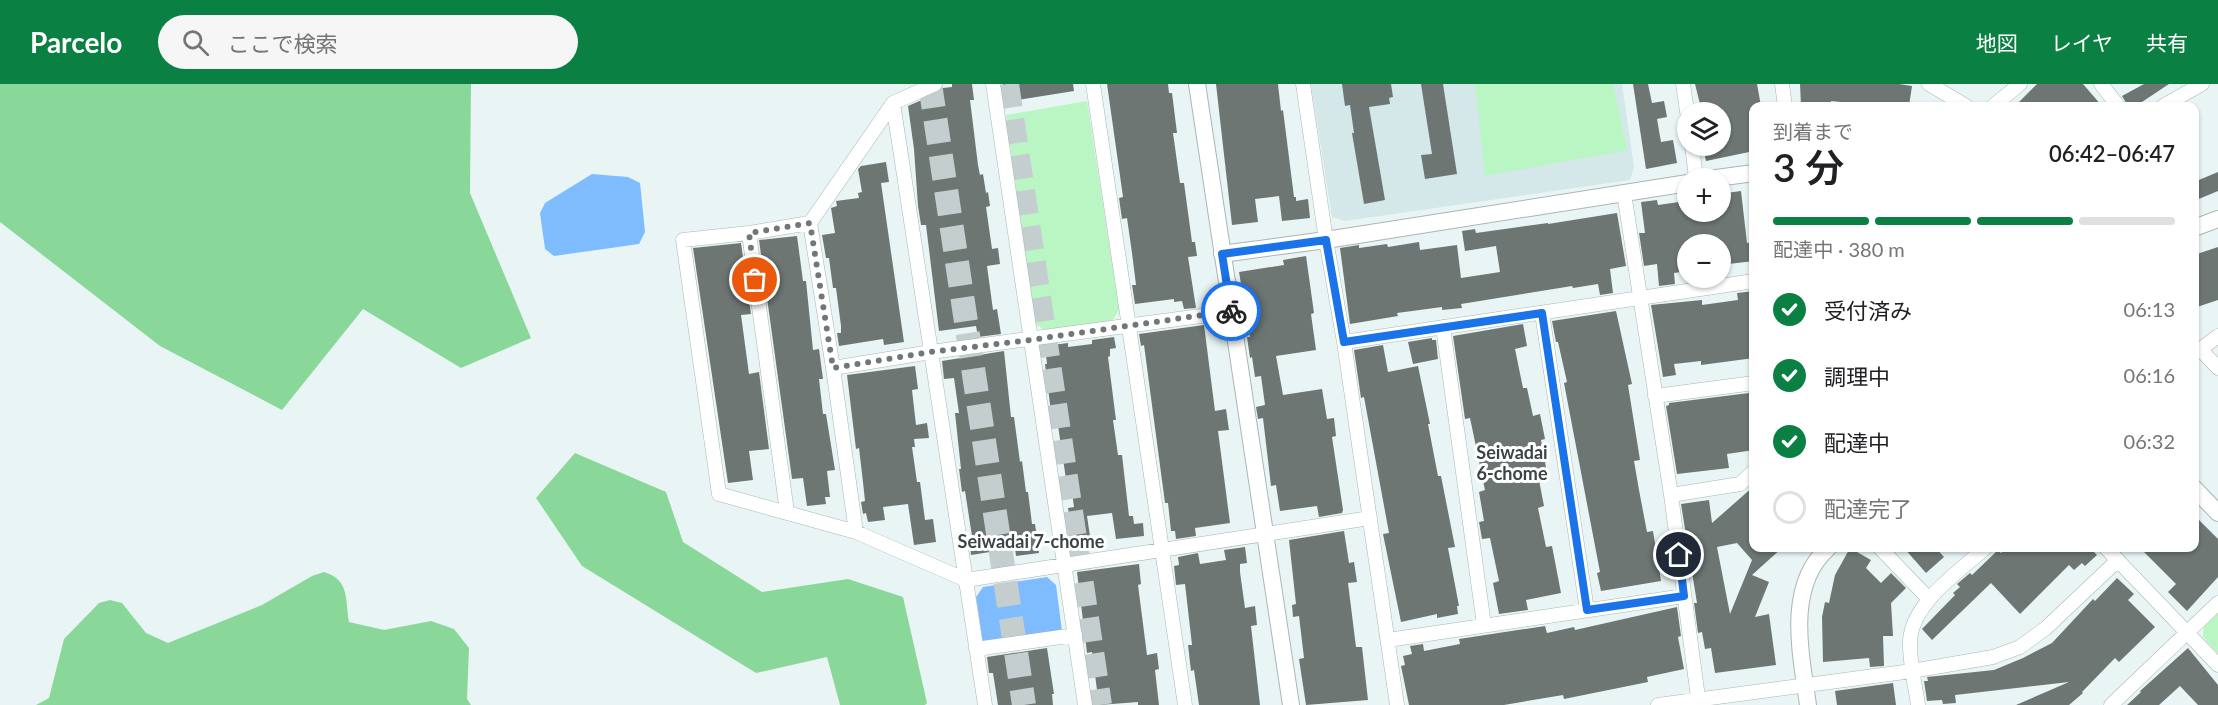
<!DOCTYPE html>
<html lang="ja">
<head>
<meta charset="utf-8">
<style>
  body { margin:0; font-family:Lato,"Noto Sans JP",sans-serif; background:#f6f6f6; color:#202124; height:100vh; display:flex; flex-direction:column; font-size:22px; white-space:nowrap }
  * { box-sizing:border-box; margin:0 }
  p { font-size:20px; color:#757577 }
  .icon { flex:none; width:33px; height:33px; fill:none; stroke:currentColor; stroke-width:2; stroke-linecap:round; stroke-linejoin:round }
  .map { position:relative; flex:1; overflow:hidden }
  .sheet { position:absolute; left:1749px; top:18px; width:450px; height:450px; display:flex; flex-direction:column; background:#fff; border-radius:12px; box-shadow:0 2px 4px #0004 }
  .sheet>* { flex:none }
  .buttons { position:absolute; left:1677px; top:18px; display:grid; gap:12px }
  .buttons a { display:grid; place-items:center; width:54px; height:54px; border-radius:50%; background:#fff; box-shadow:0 2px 4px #0004; font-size:30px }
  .pin { position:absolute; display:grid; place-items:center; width:51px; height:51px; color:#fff; margin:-26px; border:3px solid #fff; border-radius:50%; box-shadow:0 2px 6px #0007 }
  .courier { position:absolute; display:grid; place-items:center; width:60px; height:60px; margin:-30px; border:4px solid #1a73e8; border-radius:50%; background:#fff; color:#222; box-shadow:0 2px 8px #0007 }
  .overview em { font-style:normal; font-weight:600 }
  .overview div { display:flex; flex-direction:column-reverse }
  .overview { display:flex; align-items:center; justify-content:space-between; height:102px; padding:0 24px }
  h1 { font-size:39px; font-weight:600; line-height:45px }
  .bar { display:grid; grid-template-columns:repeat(4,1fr); gap:9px 6px; align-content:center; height:72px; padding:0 24px }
  .bar i { height:8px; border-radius:4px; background:#e0e0e0 }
  .bar .on { background:#0b8043 }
  .bar p { grid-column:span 4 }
  ol { padding:0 24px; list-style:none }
  li { display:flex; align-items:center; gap:18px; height:66px }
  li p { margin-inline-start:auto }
  li .icon { padding:6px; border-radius:50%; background:#0b8043; color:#fff; stroke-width:4 }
  li:last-child { color:#757577 }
  li i { width:33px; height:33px; border:3px solid #e0e0e0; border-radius:50% }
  header { display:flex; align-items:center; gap:36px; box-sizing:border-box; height:84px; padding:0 30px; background:#0b8043; color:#fff }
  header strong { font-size:28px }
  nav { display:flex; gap:33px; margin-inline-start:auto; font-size:21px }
  .search { width:420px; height:54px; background:#f6f6f6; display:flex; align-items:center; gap:15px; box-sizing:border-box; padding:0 21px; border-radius:33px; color:#757577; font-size:22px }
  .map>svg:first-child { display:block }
  .built { fill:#d4e7e9 }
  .green { fill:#b9f6c4 }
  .forest { fill:#8ad79a }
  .water { fill:#7ebcff }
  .building { fill:#6d7673; fill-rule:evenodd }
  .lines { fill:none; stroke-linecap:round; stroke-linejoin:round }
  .motorway-tunnel { stroke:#c4cece; stroke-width:24; stroke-dasharray:24 12; stroke-linecap:butt }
  .minor-casing { stroke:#aab5b5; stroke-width:15 }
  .tertiary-casing { stroke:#aab5b5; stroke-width:18 }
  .minor { stroke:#fff; stroke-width:14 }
  .tertiary { stroke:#fff; stroke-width:16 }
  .done { stroke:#707778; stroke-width:6; stroke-dasharray:0 10.8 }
  .route { stroke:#1a73e8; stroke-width:8 }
  .labels { text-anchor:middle; stroke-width:6; stroke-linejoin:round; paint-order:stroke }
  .neighbourhood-label { font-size:18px; font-weight:bold; fill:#3b4445; stroke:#fff }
</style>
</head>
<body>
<header>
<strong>Parcelo</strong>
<div class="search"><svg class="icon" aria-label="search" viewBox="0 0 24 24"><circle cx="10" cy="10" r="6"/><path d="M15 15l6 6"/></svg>ここで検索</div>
<nav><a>地図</a><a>レイヤ</a><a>共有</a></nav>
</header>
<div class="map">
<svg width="2218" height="621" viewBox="0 0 2218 621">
  <rect width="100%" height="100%" fill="#e9f5f5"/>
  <!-- built -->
  <path class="built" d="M1311 0H1622L1634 83 1630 96 1345 137 1332 133Z"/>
  <!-- green -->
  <path class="green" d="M1475 0H1613L1627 66 1485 92Z
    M1087 17 1119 226 1112 237 1045 246 1035 240 1006 31Z
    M2218 528V570L2203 553 2204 541Z"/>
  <!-- forest -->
  <path class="forest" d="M0 0H471L470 109 531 254 461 284 363 225 282 326 160 262 0 138Z
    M575 369 666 408 683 458 762 508 848 495 903 513 927 619 925 621H840L827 573 756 589 582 482 536 414Z
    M324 488C350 496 345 515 349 538L384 546 431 537 454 545 469 564 467 615 471 621H36L49 614 64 555 99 519 110 516 122 519 146 549 168 559 262 521 312 492Z"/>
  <!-- water -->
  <path class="water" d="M592 90 628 93 640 99 645 148 639 160 554 172 545 165 540 129 545 119Z
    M1047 493 1056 501 1062 547 983 559 976 513 983 503Z"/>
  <!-- building -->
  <path class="building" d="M952 0H972L974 16H970L978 81 980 91 983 90 986 109 988 108 990 122 986 123 992 165 998 164 1000 180 987 182 993 226 997 225 1001 250 978 253 976 242 939 247 926 141H921L918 122 914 65 908 22 924 15 936 13 935 10 943 4 952 3Z
    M1003 0H1073L1074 7 1005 18Z
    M1107 0H1168L1169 9H1172L1177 49H1173L1180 99H1184L1192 158H1195L1197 172 1188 173 1196 224 1184 225 1182 217 1174 218V215L1135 220 1132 201H1136L1132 169 1127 134 1122 135 1119 114 1123 113Z
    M1216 0H1278L1281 27 1283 26 1294 113H1296V117L1308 115 1310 134 1282 137 1279 112 1255 115 1258 138 1232 141Z
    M1342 0H1391L1393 13 1389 14 1390 20 1369 23 1385 116 1364 120 1352 49H1354L1350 21 1345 22Z
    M1421 0H1443L1457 90 1425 95 1421 71 1432 70Z
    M1633 0H1648L1652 19 1664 17 1667 33 1657 35 1661 58 1673 56 1677 79 1646 85Z
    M1695 0H1757L1761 22H1754V67L1706 77 1703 62H1720V28H1702Z
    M1800 0H1899L1912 2 1909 22H1879L1831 17V22H1801Z
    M2037 0H2083L2102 22H2015Z
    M2144 0H2169L2136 22H2128L2122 12Z
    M886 78 889 98 881 99 904 258 884 261 883 255 839 262 837 249H841V242L836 204H833L829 174H826L822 151 835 149 831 124 837 122 836 117 859 114 858 109 862 108 858 85 861 82Z
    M2218 88V107L2194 117V98Z
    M1741 107 1747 159 1752 158 1754 177 1720 181V160H1688V187L1674 189 1675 200 1659 202 1657 180 1644 182 1639 149H1645L1641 118 1657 116 1658 121 1686 117 1687 128H1720V123H1727L1726 109Z
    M1617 129 1626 182 1610 185 1613 209 1600 211 1598 200 1573 204 1572 202 1461 220 1462 224 1442 226V223L1397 229 1398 232 1350 240 1340 164 1359 161V164L1387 160 1388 163 1419 158 1420 166 1457 161 1461 194 1500 188 1496 162 1465 167 1462 147 1475 145 1476 149 1548 139V140Z
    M797 152 803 197H806L813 266 819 265 823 295H819L823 330H826L835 386 827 387 830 413H825L826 420 807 422 803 394 792 395 759 156Z
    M741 159 751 230 741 231 749 290 759 288 769 365 749 367 753 396 728 399 693 164Z
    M2218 163V216L2194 224V171Z
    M1306 172 1314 229 1311 230 1316 266 1276 272 1283 311 1322 305 1327 335 1334 334 1336 352 1332 353 1343 426 1342 429 1319 433 1317 422 1280 427 1276 401 1271 402 1263 334 1258 335 1256 323 1265 321 1261 292 1255 293 1252 273 1250 274 1247 253H1250L1239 188 1284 181 1283 176Z
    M1754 207V274L1701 281V277L1674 280 1676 291 1663 293 1651 221 1702 216V221L1738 216 1737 209Z
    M1616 227 1632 300 1628 301 1640 376 1634 377 1639 406 1647 448 1653 447 1661 497 1601 507 1597 489 1600 488 1564 299 1567 298 1558 258H1556L1552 237Z
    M1523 240 1527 262 1515 265 1523 304H1527L1533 332 1540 330 1545 355 1541 356 1547 389 1538 391 1544 422 1538 424 1546 463 1552 462 1561 509 1526 516 1528 526 1499 530 1493 499 1499 497 1490 454 1482 455 1479 438 1484 437 1479 408 1485 406 1470 334 1465 335 1453 252Z
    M1204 241 1215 327 1226 325 1229 346 1218 347 1230 439 1195 444 1196 452 1176 455 1175 447H1171L1168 419H1165L1144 261 1141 262 1139 250Z
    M1114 253 1116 264 1110 265V272L1108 273 1116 336H1113L1118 371H1122L1129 432H1133L1134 440 1143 439 1144 452 1116 455 1112 429 1087 432 1091 459 1071 462 1068 442H1071L1068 424 1074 423 1070 395H1066L1057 335 1052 336 1045 280H1047L1045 262 1068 259V263L1092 260V256Z
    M1432 254V256H1436L1438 275 1413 280 1408 258Z
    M1383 261 1388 288 1418 282 1430 340H1428L1438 392H1441L1455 463 1448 464 1459 522H1457L1458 530 1437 534V530L1401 538 1383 450 1389 449 1364 313 1361 314 1354 266Z
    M1004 267 1011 333H1014L1020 378 1022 377 1026 408H1028L1032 440H1035L1039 469 1016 472 1015 464 971 471 969 452H972L965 407 962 408 959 385H961L955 329H959L954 294 944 295 942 277Z
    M915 282 918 305 912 306 916 341 927 339 929 354 914 355 915 363H912L917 398H920L925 436 933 435 936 458 914 461 908 420 883 423 885 436 868 438 866 429 863 430 861 418 865 417 863 398 859 364 856 365 847 291Z
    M1749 309 1754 336V366L1727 370 1729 384 1677 390 1666 322 1669 321V319Z
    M1754 402V464H1782L1752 491 1769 498 1755 533 1769 530 1776 581 1715 589 1711 564 1705 565 1702 548 1698 549 1694 519H1697L1681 420 1709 416 1712 439ZM1737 459 1752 476 1730 530 1717 463Z
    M2194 431 2218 455V493L2187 527 2168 508 2176 500 2140 464H2194Z
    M1344 447 1349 479 1354 478 1357 498 1348 499 1356 563H1362L1368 616 1306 621 1299 575 1304 574 1299 532 1293 533 1292 521 1296 520 1289 456Z
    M1245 463 1247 479 1240 480V488L1245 524 1255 522 1257 541 1251 542 1260 621H1199L1194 586 1191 587 1188 561H1192L1185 500 1176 501 1174 482 1179 481 1178 473 1198 469 1200 480 1226 476 1224 466Z
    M1850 464 1871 476 1866 484 1881 499 1891 489 1906 504 1891 519 1893 552H1883L1884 582 1870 583 1869 574 1823 578 1822 533 1825 518 1829 519 1835 491Z
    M1904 464H1936L1944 473 1926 489Z
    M2007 464H2090L2097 471 2085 482 2082 479 2074 486 2069 481 2020 530 1991 499 1932 556 1922 545 1955 511 1953 509 1960 503 1957 500 1970 489 1972 491 1998 466 2001 469Z
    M1139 480 1141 500 1138 501 1147 571 1157 569 1159 585 1155 586 1159 621H1138V618L1099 621 1092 568 1087 569 1077 488Z
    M2117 494 2134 510 2128 516 2155 543 2119 578 2115 574 2082 608 2083 609 2069 621H2016L2069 598 1955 611 1956 619 1943 620 1942 616 1927 617 1924 597H1928L1927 593 1994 586 2023 574 2052 559 2093 515 2095 517Z
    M1677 523 1681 552 1678 553 1684 585 1647 593 1648 598 1564 615 1563 611 1504 621H1409L1401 582 1405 581 1403 572 1412 570 1410 562 1423 560 1424 567 1460 560 1459 555 1545 542 1547 549 1574 543 1575 546Z
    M1047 564 1054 610H1052L1053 621H998L993 589H989L987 573Z
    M2188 564 2218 601V621H2198L2180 602 2159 621H2127L2141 608 2140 607Z
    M1893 599 1896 621H1837L1835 607Z"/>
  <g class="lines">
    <!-- motorway-tunnel -->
    <path class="motorway-tunnel" d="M930 0 1024 621
      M1007 0 1100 621"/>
    <defs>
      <path id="minor" d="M935 0 893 19 810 139 749 149 683 156 719 410 856 448 966 496 1370 434
        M993 0 1085 621
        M1093 0 1185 621
        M1303 0 1326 156 1344 258 1397 621
        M1683 0 1688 34
        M1782 0 1785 22
        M1929 0 1966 22
        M2101 0 2118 22
        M893 19 985 621
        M1993 22 2020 0
        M2163 22 2202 0
        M1692 62 1696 94
        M1624 109 1671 411 1699 621
        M810 139 833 284 856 448
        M749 149 787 428
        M1542 229 1587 526
        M1443 243 1484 541
        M1344 258 1754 197
        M2200 265 2218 284
        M2194 270 2218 252
        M833 284 931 268 1231 228
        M1655 312 1754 299
        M1671 411 1740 400 1754 387
        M1880 464 1929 515
        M2106 464 2218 581
        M1388 556 1684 512
        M976 565 1075 551
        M1658 621 1912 587 1993 573 2020 563 2046 544 2118 476
        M1918 621C1915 600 1909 577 1910 556 1913 518 1959 488 1985 464
        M2111 621 2218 519"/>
      <path id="tertiary" d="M1197 0 1291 621
        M1716 94 1754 89
        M2194 144 2218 135
        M1222 170 1326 156 1688 99
        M2194 404 2218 429
        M1808 621C1801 570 1785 503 1828 464"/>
    </defs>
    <!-- minor casing -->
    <use href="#minor" class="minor-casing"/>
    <!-- tertiary casing -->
    <use href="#tertiary" class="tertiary-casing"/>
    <!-- minor -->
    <use href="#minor" class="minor"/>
    <!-- tertiary -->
    <use href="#tertiary" class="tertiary"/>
  </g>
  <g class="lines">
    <!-- done -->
    <path class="done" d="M755 196 749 149 810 139 833 284 931 268 1030 256 1231 227"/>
    <!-- route -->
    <path class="route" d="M1231 227 1222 170 1326 156 1344 258 1542 229 1587 526 1684 512 1679 471"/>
  </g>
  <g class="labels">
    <!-- neighbourhood labels -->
    <g class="neighbourhood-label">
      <text x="1512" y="375">Seiwadai<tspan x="1512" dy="21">6-chome</tspan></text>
      <text x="1031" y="464">Seiwadai 7-chome</text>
    </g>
  </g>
</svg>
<div class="buttons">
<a><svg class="icon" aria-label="layers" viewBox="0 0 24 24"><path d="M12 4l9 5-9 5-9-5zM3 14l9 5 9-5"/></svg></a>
<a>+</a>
<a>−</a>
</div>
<div class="pin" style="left:755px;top:196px;background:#ea580c"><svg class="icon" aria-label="bag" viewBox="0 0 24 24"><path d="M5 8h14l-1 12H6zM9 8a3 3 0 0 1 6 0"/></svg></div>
<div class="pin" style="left:1679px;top:471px;background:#1f2937"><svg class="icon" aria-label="home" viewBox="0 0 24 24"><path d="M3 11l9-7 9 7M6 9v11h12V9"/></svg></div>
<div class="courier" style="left:1231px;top:227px"><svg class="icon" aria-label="bike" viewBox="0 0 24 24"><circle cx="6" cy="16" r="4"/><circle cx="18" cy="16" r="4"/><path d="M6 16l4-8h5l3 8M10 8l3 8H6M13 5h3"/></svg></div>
<section class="sheet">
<div class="overview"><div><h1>3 分</h1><p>到着まで</p></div><em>06:42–06:47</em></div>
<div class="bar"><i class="on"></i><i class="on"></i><i class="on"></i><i></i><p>配達中 · 380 m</p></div>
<ol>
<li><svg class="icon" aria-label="check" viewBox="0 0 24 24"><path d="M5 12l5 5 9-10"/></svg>受付済み<p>06:13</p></li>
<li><svg class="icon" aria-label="check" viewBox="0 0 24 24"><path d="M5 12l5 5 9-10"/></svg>調理中<p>06:16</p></li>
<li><svg class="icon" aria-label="check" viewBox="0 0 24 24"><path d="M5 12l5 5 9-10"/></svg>配達中<p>06:32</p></li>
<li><i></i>配達完了</li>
</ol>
</section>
</div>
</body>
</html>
